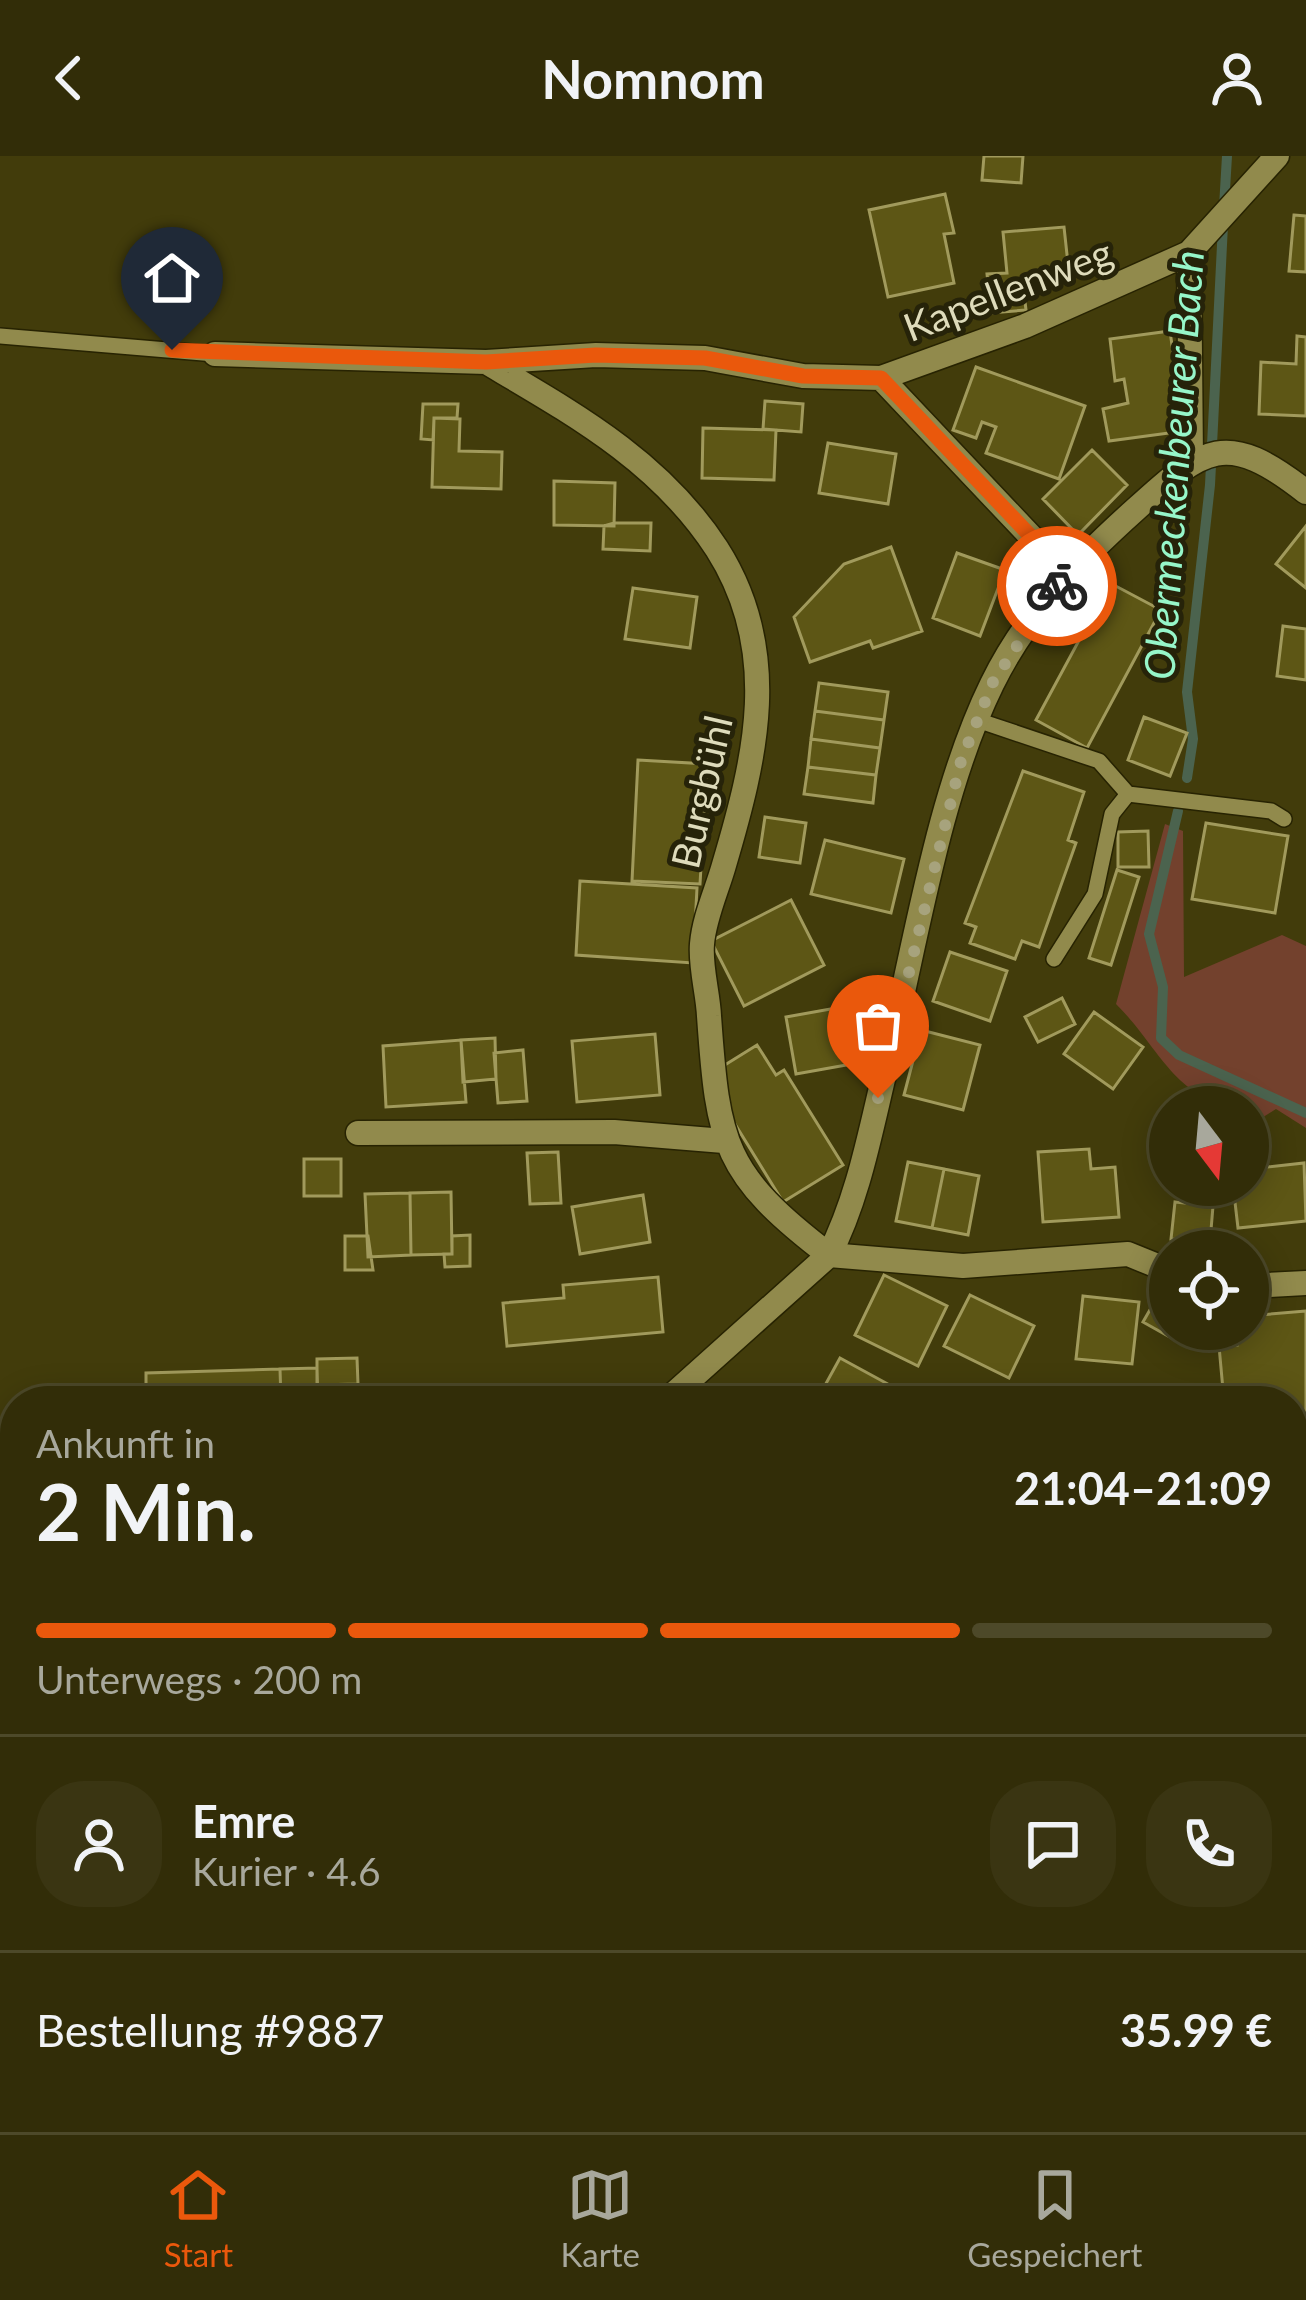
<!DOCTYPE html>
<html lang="de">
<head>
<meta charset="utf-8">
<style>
  body { margin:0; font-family:Lato,sans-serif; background:#3a3512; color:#f1f3f6; height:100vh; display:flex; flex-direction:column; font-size:45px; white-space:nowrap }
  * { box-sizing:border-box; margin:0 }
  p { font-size:39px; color:#a8a89c }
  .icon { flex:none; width:66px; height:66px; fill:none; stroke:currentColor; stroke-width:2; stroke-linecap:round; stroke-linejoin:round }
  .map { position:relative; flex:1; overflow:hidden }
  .panel { position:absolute; left:0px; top:1230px; width:1308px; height:747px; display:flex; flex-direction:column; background:#322d08; border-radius:48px 48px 0 0; box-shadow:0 6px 30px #0003,0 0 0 3px #4d4929 }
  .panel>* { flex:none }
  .needle { width:78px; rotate:164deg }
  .controls { position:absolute; left:1149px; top:930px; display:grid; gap:24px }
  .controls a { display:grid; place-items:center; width:120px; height:120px; border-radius:50%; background:#322d08; box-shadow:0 6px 30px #0003,0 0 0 3px #4d4929; font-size:60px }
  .pin { position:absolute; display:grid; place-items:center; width:102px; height:102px; color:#fff; margin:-123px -51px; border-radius:50% 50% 50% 0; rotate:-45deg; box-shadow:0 0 12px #0007 }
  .pin .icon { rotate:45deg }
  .courier { position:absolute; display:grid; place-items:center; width:120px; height:120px; margin:-60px; border:9px solid #ea580c; border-radius:50%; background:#fff; color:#222; box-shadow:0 3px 15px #0007 }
  .summary em { font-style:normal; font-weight:700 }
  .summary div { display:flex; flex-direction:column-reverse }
  .summary { display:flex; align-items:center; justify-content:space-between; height:204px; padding:0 36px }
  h1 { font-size:78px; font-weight:700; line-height:90px }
  .bar { display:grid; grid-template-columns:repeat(4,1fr); gap:18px 12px; align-content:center; height:144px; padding:0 36px }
  .bar i { height:15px; border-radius:9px; background:#4d4929 }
  .bar .active { background:#ea580c }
  .bar p { grid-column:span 4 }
  .line { display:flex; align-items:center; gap:30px; padding:0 36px; border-top:3px solid #4d4929 }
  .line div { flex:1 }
  .round { display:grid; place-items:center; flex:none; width:126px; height:126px; border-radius:48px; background:#3a3512 }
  header { display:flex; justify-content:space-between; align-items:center; height:156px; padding:0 36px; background:#322d08; font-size:54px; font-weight:700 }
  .menu { display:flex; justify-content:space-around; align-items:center; height:168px; border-top:3px solid #4d4929; background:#322d08; font-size:33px; color:#a8a89c }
  .menu a { display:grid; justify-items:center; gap:6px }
  .menu .active { color:#ea580c }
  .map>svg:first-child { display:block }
  .green { fill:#73412d }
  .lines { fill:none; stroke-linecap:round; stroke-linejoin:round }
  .stream { stroke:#4b634e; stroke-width:10 }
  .building { fill:#5d5615; stroke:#a19a5c; stroke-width:3 }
  .lane-casing { stroke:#272302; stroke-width:18 }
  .street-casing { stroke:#272302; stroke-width:27 }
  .lane { stroke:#918a4c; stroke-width:15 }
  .street { stroke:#918a4c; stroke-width:24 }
  .done { stroke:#a7a37d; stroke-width:12; stroke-dasharray:0 21.6 }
  .route { stroke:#ea580c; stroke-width:15 }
  .labels { text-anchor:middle; stroke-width:10; stroke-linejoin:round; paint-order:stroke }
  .street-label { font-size:39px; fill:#dedbbb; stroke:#262309 }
  .water-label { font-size:42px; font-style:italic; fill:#96f6c9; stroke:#262309 }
</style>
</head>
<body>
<header><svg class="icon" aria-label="back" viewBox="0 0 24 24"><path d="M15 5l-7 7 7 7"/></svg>Nomnom<svg class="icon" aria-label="person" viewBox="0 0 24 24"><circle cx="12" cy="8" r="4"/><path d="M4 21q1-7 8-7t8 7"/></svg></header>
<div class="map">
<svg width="1306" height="1976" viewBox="0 0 1306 1976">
  <rect width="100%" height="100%" fill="#423c0b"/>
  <!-- green -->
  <path class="green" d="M1165 668 1183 675 1184 821 1282 779 1306 790V972L1276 953 1252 968 1248 951C1177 951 1160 891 1116 848Z
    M1293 1744 1306 1745V1816L1293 1814Z
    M694 1962H948L951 1974Z"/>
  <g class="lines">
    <!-- stream -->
    <path class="stream" d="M1224 51 1227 0
      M1187 622 1193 583 1187 536 1210 329 1223 69
      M1178 655 1149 778 1163 831 1161 882 1179 899 1306 957"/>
  </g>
  <!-- building -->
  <path class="building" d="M984 0H1023L1021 27 982 24Z
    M945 38 954 77 944 78 954 127 888 141 869 54Z
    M1294 59 1306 60V116L1289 115Z
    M1064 71 1069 117 1022 121 1026 154 991 157 987 118 1007 117 1003 76Z
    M1170 175 1184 275 1109 285 1103 253 1128 247 1124 223 1115 225 1110 183Z
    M1297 180 1306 181V260L1259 258 1261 206 1296 208Z
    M976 211 1085 250 1059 323 986 297 996 271 982 266 976 282 953 274Z
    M765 245 803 248 801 276 763 273Z
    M423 248H458L457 262H434L433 284 421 283Z
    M434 262 460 263 459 295 502 296 501 333 432 331Z
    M703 272 776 274 774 324 702 322Z
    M828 287 896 298 888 348 819 337Z
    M1092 294 1127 329 1078 379 1043 343Z
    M554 325 615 327 614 370 554 369Z
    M614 367H651L650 395 603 393 604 370Z
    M1306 370V432L1276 408Z
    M891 391 922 475 873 492 870 485 810 506 794 461 844 408Z
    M957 397 1005 414 980 480 933 462Z
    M1110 427 1161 454 1087 592 1036 564Z
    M633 432 697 441 690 492 625 483Z
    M1283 470 1306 473V524L1277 520Z
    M819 527 888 536 884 564 815 555Z
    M815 555 884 564 880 592 811 583Z
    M1144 561 1187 577 1170 620 1128 604Z
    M811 583 880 592 876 619 808 611Z
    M638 604 707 608 700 728 632 725Z
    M808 611 876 619 873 647 804 638Z
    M1023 615 1084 636 1068 684 1076 687 1039 791 1022 785 1015 803 970 787 976 771 965 767Z
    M765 661 806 667 800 707 759 701Z
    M1206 667 1288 680 1275 757 1192 743Z
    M1148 675 1149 711H1118V676Z
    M825 684 904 703 891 757 811 738Z
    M1117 714 1139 721 1111 809 1089 802Z
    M580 725 697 732 693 807 576 799Z
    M791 744 824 809 744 850 711 785Z
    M950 796 1007 815 990 865 933 845Z
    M1062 842 1075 868 1038 886 1025 861Z
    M853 849 863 906 796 918 786 861Z
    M1094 856 1143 891 1113 933 1064 898Z
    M921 874 980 889 963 954 904 939Z
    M655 878 660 939 577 946 572 885Z
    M495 882 496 923 463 926 461 884Z
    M461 884 466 946 386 951 383 890Z
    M757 889 776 919 784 914 843 1009 783 1046 722 947 720 912Z
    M523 894 527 945 498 947 494 897Z
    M1089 993 1091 1013 1115 1011 1119 1061 1043 1066 1038 996Z
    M558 996 561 1047 530 1048 527 997Z
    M304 1003H341V1040H304Z
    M908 1006 944 1013 932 1072 896 1065Z
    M1304 1007 1306 1065 1238 1072 1233 1029H1248V1013Z
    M944 1013 979 1020 968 1079 932 1072Z
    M451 1036 452 1098 411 1099 410 1037Z
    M410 1037 411 1099 368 1101 365 1038Z
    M643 1039 650 1086 580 1098 572 1051Z
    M1175 1046 1213 1050 1210 1086 1171 1083Z
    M470 1079V1110L445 1111 444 1098H452V1080Z
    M345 1080H368L373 1114H345Z
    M884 1119 947 1150 918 1210 855 1179Z
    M658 1121 663 1176 507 1190 503 1147 564 1142 563 1129Z
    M1159 1138 1170 1144V1173H1193L1184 1189 1143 1166Z
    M970 1139 1034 1170 1009 1222 944 1190Z
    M1083 1140 1139 1146 1132 1208 1076 1203Z
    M1306 1155V1302L1293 1303V1245H1224L1219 1190 1237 1189 1235 1173H1248V1160Z
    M357 1202 358 1228 317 1229V1203Z
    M840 1202 897 1233 890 1245 818 1242Z
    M317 1212 318 1245H281L280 1213Z
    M280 1213 281 1245H146V1217Z
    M460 1238 484 1240V1245H429L428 1240Z
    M1296 1363 1306 1364V1480L1293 1478Z"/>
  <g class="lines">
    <defs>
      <path id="lane" d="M0 180 215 198
        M977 564 1099 605 1128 638 1271 655 1284 663
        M1054 803 1095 738 1112 658 1128 638"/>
      <path id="street" d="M1189 97 1191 303
        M215 198 486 206 596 199 705 202 803 220 881 222 1025 170 1189 97 1277 0
        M486 206C574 258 660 305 717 393 782 495 756 601 724 709 717 734 704 762 702 788 700 811 708 837 709 860 718 988 723 1018 829 1099L666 1245
        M881 222 1037 387 1074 408
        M358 977 614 976 724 985
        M1170 1115 1128 1098 963 1110 829 1099C858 1043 870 977 885 915 915 793 937 640 992 528 1026 458 1079 404 1136 353 1204 291 1226 273 1306 336
        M1248 1130 1306 1127
        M126 1976 134 1962"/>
    </defs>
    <!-- lane casing -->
    <use href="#lane" class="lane-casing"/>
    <!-- street casing -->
    <use href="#street" class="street-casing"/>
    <!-- lane -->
    <use href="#lane" class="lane"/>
    <!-- street -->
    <use href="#street" class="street"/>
  </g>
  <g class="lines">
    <!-- done -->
    <path class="done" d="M878 942 961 605 993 526 1057 430"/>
    <!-- route -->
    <path class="route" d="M172 194 486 206 596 199 705 202 803 220 881 222 1037 387 1074 408 1057 430"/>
  </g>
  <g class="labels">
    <!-- street labels -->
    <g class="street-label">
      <text transform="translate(1008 134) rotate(-21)" y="14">Kapellenweg</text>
      <text transform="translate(702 636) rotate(-77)" y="14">Burgbühl</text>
    </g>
    <!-- water labels -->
    <g class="water-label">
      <text transform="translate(1174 309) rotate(-86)" y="15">Obermeckenbeurer Bach</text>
    </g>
  </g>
</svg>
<div class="controls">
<a><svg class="needle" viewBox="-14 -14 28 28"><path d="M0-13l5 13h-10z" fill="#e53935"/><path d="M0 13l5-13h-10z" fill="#a8a89c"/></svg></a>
<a><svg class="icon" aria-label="locate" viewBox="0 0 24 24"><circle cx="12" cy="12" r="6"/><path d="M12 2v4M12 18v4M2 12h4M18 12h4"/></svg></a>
</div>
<div class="pin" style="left:878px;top:942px;background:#ea580c"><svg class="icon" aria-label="bag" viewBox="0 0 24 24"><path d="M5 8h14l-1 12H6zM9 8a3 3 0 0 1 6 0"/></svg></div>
<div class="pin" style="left:172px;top:194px;background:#1f2937"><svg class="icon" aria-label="home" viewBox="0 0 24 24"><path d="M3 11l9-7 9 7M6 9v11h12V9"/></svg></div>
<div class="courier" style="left:1057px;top:430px"><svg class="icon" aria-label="bike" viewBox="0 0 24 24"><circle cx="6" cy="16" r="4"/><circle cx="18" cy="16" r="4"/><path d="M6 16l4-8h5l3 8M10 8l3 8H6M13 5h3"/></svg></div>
<section class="panel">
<div class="summary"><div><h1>2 Min.</h1><p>Ankunft in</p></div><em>21:04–21:09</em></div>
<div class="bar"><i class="active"></i><i class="active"></i><i class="active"></i><i></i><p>Unterwegs · 200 m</p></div>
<div class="line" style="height:216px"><a class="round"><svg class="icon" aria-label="person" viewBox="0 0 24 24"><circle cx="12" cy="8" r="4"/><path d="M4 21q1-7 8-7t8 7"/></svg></a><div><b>Emre</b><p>Kurier · 4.6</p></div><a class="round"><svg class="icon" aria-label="chat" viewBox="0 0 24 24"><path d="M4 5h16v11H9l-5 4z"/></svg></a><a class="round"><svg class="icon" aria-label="phone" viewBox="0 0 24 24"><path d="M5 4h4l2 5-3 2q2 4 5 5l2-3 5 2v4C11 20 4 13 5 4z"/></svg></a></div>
<div class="line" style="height:156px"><div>Bestellung #9887</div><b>35.99 €</b></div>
</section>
</div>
<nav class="menu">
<a class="active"><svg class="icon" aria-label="home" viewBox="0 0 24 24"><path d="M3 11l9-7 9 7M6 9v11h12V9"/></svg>Start</a>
<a><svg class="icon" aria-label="map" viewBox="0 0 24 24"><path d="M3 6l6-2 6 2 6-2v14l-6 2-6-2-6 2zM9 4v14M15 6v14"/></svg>Karte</a>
<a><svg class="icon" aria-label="saved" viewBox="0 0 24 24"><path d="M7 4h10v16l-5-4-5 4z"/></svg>Gespeichert</a>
</nav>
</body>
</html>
